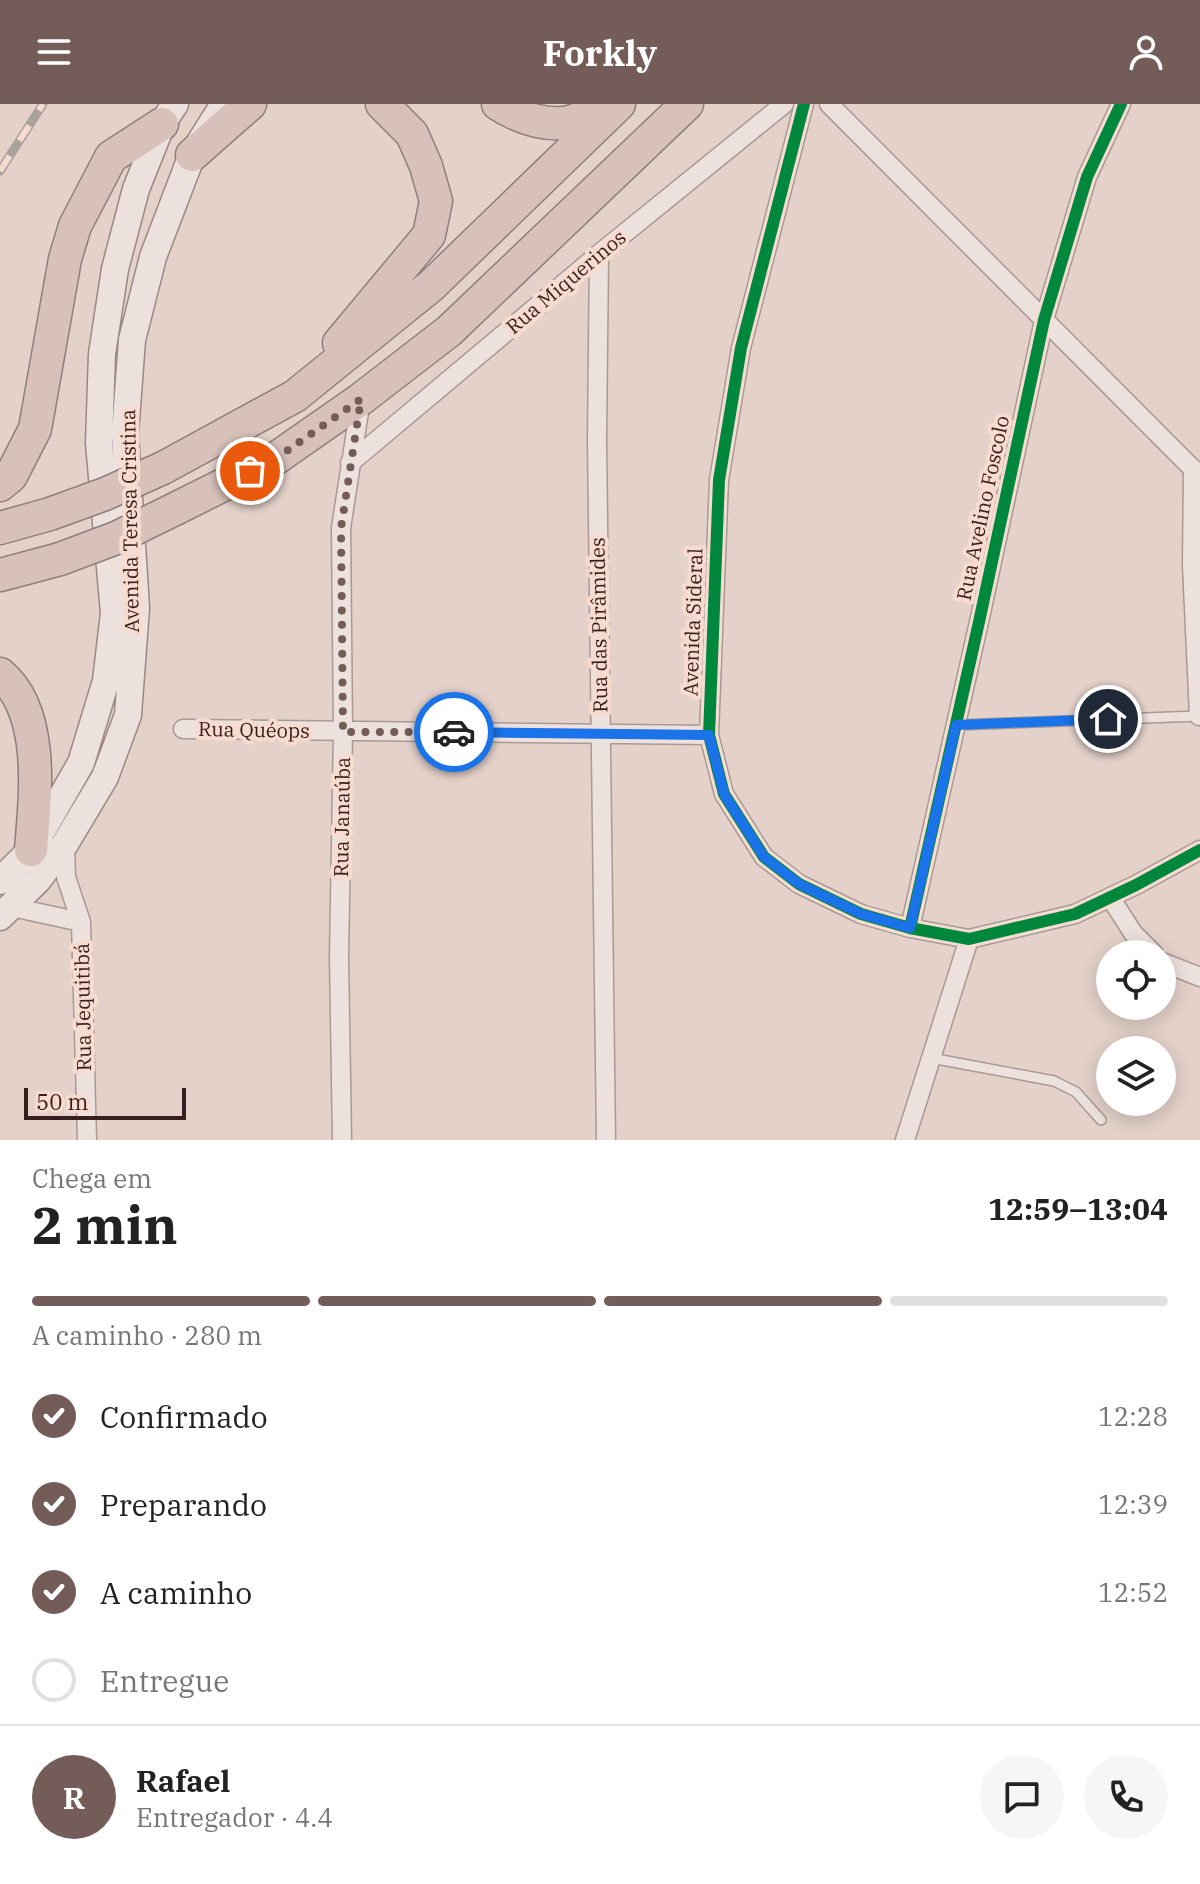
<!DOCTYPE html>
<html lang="pt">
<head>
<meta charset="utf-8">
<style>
  body { margin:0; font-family:"IBM Plex Serif",serif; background:#f6f6f6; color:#222; height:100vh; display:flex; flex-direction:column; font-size:30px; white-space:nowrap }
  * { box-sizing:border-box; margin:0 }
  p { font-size:26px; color:#767676 }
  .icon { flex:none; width:44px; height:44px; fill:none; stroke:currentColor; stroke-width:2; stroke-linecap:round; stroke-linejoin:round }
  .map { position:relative; height:1036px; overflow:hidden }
  .side { display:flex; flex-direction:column; background:#fff; flex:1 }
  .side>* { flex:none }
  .tools { position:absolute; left:1096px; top:836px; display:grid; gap:16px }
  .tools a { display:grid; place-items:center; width:80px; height:80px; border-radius:50%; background:#fff; box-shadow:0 4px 20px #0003; font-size:40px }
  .scale { position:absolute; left:24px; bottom:20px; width:162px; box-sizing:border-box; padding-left:8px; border:4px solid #381e1c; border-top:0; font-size:22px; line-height:28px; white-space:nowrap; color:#381e1c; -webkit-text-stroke:6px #f7dbcf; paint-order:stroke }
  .pin { position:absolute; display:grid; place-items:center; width:68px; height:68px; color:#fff; margin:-34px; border:4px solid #fff; border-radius:50%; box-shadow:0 2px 8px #0007 }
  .courier { position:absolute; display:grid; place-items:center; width:80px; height:80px; margin:-40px; border:6px solid #1a73e8; border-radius:50%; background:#fff; color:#222; box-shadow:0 2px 10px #0007 }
  .headline em { font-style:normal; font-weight:700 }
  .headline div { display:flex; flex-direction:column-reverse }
  .headline { display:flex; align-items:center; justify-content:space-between; height:136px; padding:0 32px }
  h1 { font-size:52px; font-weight:700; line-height:60px }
  .bar { display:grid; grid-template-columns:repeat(4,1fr); gap:12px 8px; align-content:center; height:96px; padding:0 32px }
  .bar i { height:10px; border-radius:6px; background:#e0e0e0 }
  .bar .active { background:#745d59 }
  .bar p { grid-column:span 4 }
  .line { display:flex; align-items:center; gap:20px; padding:0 32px; border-top:2px solid #e0e0e0 }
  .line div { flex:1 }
  .round { display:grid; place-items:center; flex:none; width:84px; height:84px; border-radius:42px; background:#f6f6f6 }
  ol { padding:0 32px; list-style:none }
  li { display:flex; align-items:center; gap:24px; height:88px }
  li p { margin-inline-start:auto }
  li .icon { padding:8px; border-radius:50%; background:#745d59; color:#fff; stroke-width:4 }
  li:last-child { color:#767676 }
  li i { width:44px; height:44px; border:4px solid #e0e0e0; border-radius:50% }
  header { display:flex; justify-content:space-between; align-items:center; height:104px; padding:0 32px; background:#745d59; color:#fff; font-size:36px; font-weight:700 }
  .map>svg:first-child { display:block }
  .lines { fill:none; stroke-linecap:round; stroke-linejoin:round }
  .lane-casing { stroke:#a99894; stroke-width:12 }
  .street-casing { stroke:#a99894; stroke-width:21 }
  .secondary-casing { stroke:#998884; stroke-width:29 }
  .highway-casing { stroke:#8e7e7b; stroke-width:35 }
  .lane { stroke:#ece1dd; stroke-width:9 }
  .street { stroke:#ece1dd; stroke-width:18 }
  .secondary { stroke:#ece1dd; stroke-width:26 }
  .highway { stroke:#d8c1bb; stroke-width:32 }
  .rail-casing { stroke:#aba19d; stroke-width:9 }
  .rail { stroke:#f7dbcf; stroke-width:6; stroke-dasharray:18; stroke-linecap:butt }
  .highway-bridge-casing { stroke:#8e7e7b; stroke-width:35; stroke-linecap:butt }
  .highway-bridge { stroke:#d8c1bb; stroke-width:32 }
  .cycleway-casing { stroke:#f7dbcf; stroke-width:17 }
  .cycleway { stroke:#00873e; stroke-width:12 }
  .done { stroke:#745d59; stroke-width:8; stroke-dasharray:0 14.4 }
  .route { stroke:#1a73e8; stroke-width:10 }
  .labels { text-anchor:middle; stroke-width:8; stroke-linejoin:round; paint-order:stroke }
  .street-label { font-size:20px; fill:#381e1c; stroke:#f7dbcf }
</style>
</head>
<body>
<header><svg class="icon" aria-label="menu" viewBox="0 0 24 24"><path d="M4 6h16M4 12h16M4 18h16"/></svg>Forkly<svg class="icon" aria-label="person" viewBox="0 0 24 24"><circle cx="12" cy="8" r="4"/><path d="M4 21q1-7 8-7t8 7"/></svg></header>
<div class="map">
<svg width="1200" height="1036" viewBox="0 0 1200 1036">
  <rect width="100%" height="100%" fill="#e4d2ca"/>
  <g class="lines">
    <defs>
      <path id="lane" d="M956 621 1199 612
        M931 954 1054 977 1076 988 1101 1016"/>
      <path id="street" d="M804 0 741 244 719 376 709 631 724 690 764 753 799 780 861 810 910 824 969 835 1075 810 1136 781 1200 746
        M829 0 1193 365 1200 369
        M599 150 597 336 606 1036
        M350 359 599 150 784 0
        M1193 365 1192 461 1199 612
        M183 625 709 631
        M65 740 66 773 81 818 87 1036
        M1110 793 1133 829 1154 850
        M12 803 81 818
        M910 824 979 518 1044 216 1087 73 1121 0
        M1162 858 1200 873
        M342 1036 339 853 343 628 341 424 361 295
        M905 1036 969 835"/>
      <path id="secondary" d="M0 777 31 746 81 659 106 577 114 509 99 339 102 250 115 165 136 85 162 20 175 0
        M0 813 38 776 65 740 105 673 128 611 136 504 125 330 132 236 153 153 192 51 224 0"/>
      <path id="highway" d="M498 0C519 14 554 26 578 15 586 11 592 5 599 0
        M192 51 250 0
        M339 239 429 131 436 97 426 62 412 30 382 0
        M163 364 295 292 431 182 619 0
        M0 381 11 372 35 325 65 155 75 122 111 53 162 20
        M177 404 275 355 361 295 449 227 687 0
        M0 424 50 410
        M0 471 60 455
        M0 570C46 608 35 694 31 746"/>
    </defs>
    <!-- lane casing -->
    <use href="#lane" class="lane-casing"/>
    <!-- street casing -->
    <use href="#street" class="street-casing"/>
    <!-- secondary casing -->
    <use href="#secondary" class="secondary-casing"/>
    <!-- highway casing -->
    <use href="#highway" class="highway-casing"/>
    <!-- lane -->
    <use href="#lane" class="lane"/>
    <!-- street -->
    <use href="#street" class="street"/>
    <!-- secondary -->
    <use href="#secondary" class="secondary"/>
    <!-- highway -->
    <use href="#highway" class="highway"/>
    <defs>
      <path id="rail" d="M0 67 43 0"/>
    </defs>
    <!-- rail casing -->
    <use href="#rail" class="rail-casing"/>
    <!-- rail -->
    <use href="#rail" class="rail"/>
    <defs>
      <path id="highway-bridge" d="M50 410 105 390 163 364
        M60 455 116 434 177 404"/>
    </defs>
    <!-- highway-bridge casing -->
    <use href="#highway-bridge" class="highway-bridge-casing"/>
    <!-- highway-bridge -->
    <use href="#highway-bridge" class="highway-bridge"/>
    <defs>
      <path id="cycleway" d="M804 0 741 244 719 376 709 631 724 690 764 753 799 780 861 810 910 824 969 835 1075 810 1136 781 1200 746
        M910 824 979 518 1044 216 1087 73 1121 0"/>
    </defs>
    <!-- cycleway casing -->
    <use href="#cycleway" class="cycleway-casing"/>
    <!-- cycleway -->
    <use href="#cycleway" class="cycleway"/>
  </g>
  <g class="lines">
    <!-- done -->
    <path class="done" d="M250 367 275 355 361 295 341 424 343 628H454"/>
    <!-- route -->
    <path class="route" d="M454 628 709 631 724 690 764 753 799 780 861 810 910 824 956 621 1108 615"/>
  </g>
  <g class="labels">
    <!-- street labels -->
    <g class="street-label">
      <text transform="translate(566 178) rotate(-40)" y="7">Rua Miquerinos</text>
      <text transform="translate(983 404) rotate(-78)" y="7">Rua Avelino Foscolo</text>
      <text transform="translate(130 417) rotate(-91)" y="7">Avenida Teresa Cristina</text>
      <text transform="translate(693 518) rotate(-88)" y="7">Avenida Sideral</text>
      <text transform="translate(599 521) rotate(-91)" y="7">Rua das Pirâmides</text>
      <text transform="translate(254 626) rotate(1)" y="7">Rua Quéops</text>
      <text transform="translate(342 713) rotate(-89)" y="7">Rua Janaúba</text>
      <text transform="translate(83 903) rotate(-91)" y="7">Rua Jequitibá</text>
    </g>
  </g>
</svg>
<div class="tools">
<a><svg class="icon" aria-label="locate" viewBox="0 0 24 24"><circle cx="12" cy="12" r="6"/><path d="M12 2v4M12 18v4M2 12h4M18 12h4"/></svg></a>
<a><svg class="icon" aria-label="layers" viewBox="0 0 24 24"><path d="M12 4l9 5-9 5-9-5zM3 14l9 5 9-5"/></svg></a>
</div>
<div class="scale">50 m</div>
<div class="pin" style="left:250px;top:367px;background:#ea580c"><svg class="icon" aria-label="bag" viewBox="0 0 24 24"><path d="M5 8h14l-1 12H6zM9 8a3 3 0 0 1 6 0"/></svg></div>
<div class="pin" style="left:1108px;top:615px;background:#1f2937"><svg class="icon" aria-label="home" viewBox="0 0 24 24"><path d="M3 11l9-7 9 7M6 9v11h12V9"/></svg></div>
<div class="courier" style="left:454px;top:628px"><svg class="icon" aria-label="car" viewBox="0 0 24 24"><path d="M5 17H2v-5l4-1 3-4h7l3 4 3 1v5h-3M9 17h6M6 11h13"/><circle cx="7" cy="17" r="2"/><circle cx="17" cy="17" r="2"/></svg></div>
</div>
<section class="side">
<div class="headline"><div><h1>2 min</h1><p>Chega em</p></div><em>12:59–13:04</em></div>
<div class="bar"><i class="active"></i><i class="active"></i><i class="active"></i><i></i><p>A caminho · 280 m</p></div>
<ol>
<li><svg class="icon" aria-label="check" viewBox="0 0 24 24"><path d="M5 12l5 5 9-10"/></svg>Confirmado<p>12:28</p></li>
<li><svg class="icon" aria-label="check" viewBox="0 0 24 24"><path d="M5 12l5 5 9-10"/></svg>Preparando<p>12:39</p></li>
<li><svg class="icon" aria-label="check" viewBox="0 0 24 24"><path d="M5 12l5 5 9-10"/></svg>A caminho<p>12:52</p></li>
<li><i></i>Entregue</li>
</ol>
<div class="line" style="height:144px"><b class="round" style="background:#745d59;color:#fff">R</b><div><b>Rafael</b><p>Entregador · 4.4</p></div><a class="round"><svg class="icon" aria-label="chat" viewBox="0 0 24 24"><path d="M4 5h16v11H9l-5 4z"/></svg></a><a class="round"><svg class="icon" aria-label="phone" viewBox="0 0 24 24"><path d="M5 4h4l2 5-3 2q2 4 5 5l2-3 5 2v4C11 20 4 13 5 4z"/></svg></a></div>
</section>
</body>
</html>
